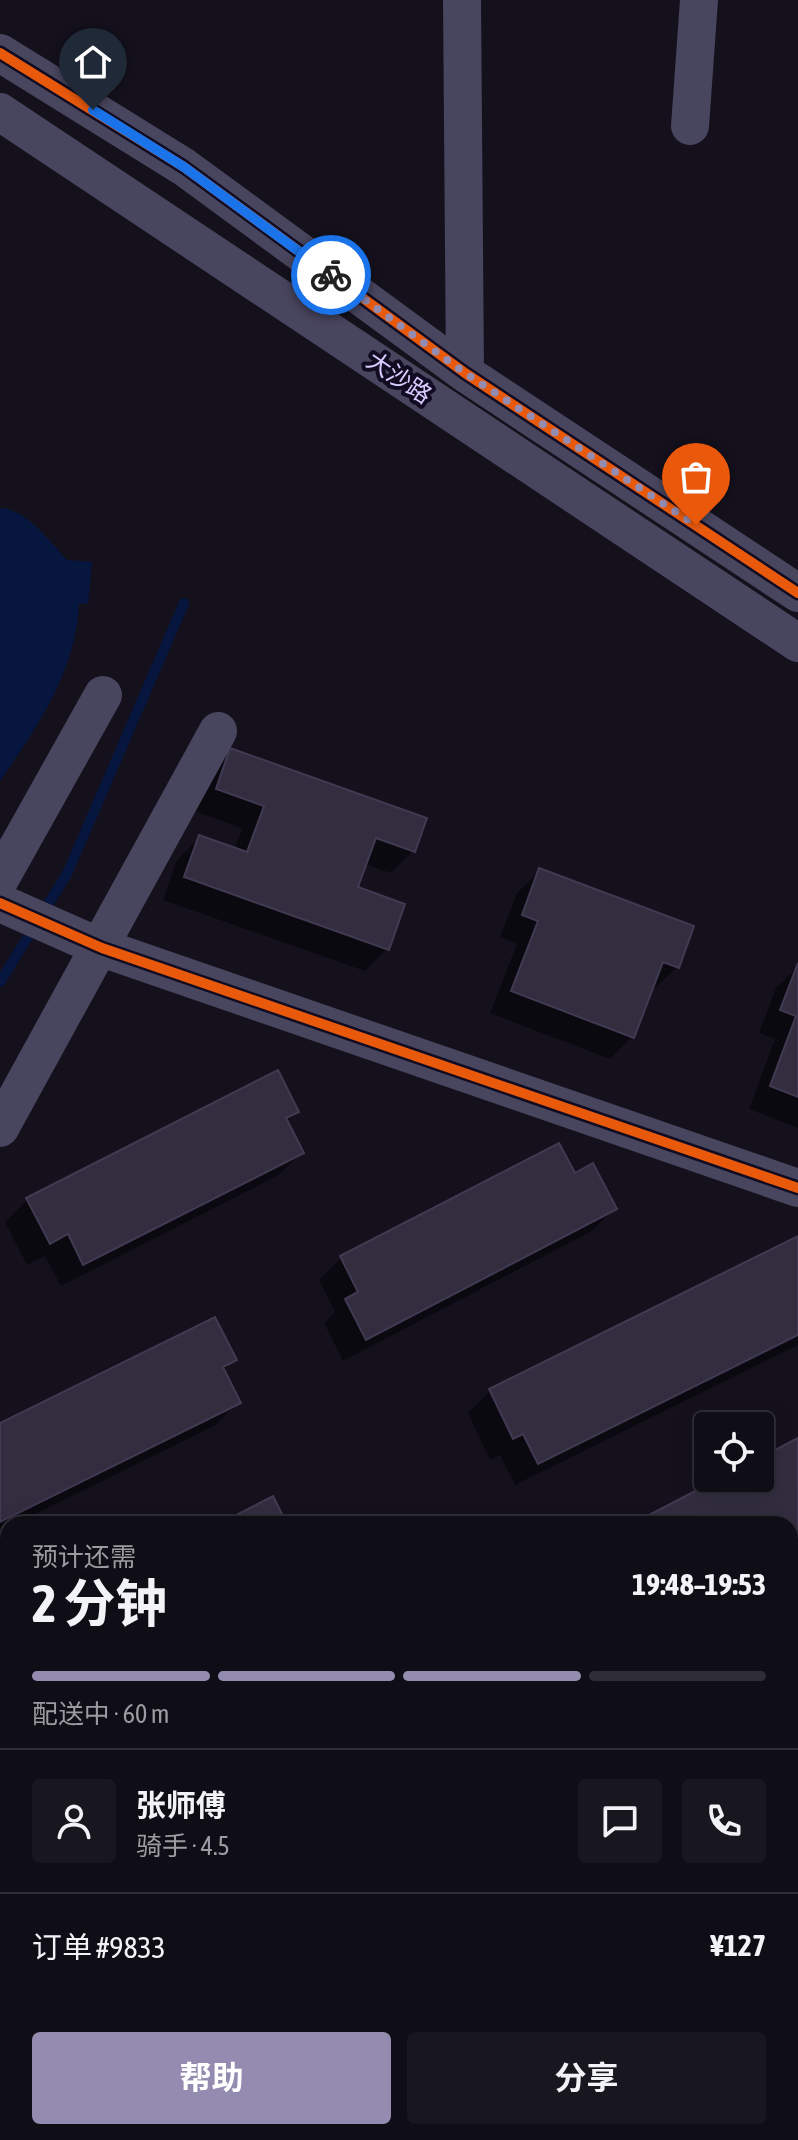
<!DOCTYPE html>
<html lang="zh">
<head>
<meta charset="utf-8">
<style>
  body { margin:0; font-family:"Asap Condensed","Noto Sans SC",sans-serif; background:#18161f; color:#f1f3f6; height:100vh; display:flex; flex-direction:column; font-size:30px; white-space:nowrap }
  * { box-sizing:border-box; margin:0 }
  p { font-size:26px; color:#9b9ca1 }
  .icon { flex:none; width:44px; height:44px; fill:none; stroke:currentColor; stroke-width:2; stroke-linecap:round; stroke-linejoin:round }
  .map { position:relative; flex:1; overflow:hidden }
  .sheet { position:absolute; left:0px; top:1516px; width:798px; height:624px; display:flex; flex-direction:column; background:#0f0d16; border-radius:24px 24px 0 0; box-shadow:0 4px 20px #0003,0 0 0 2px #2f2d35 }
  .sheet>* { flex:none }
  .controls { position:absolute; left:694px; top:1412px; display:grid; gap:16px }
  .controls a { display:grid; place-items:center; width:80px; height:80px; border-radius:8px; background:#0f0d16; box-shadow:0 4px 20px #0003,0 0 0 2px #2f2d35; font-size:40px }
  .pin { position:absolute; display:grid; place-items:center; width:68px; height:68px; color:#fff; margin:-82px -34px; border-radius:50% 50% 50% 0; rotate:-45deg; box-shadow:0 0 8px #0007 }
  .pin .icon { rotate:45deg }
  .courier { position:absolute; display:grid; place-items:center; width:80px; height:80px; margin:-40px; border:6px solid #1a73e8; border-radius:50%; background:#fff; color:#222; box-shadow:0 2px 10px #0007 }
  .head em { font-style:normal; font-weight:700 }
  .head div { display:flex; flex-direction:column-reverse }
  .head { display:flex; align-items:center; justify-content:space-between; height:136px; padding:0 32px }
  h1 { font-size:52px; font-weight:700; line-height:60px }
  .bar { display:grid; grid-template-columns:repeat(4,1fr); gap:12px 8px; align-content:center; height:96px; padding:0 32px }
  .bar i { height:10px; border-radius:6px; background:#2f2d35 }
  .bar .current { background:#938bb0 }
  .bar p { grid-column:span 4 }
  .line { display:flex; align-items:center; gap:20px; padding:0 32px; border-top:2px solid #2f2d35 }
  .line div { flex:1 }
  .round { display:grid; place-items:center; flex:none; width:84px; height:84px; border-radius:8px; background:#18161f }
  .primary-button { display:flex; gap:16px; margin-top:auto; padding:16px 32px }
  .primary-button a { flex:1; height:92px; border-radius:8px; background:#938bb0; color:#fff; font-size:32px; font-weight:700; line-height:92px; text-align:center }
  .primary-button a+a { background:#18161f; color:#f1f3f6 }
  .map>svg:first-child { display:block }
  .green { fill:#0f282b }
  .water { fill:#06163f }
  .shadow { fill:#0007 }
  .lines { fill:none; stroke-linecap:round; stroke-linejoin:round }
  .stream { stroke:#06163f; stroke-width:10 }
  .building { fill:#322e40; stroke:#413a52; stroke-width:2 }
  .minor { stroke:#48455e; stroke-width:38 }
  .cycleway-casing { stroke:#110c22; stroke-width:15 }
  .cycleway { stroke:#e8590c; stroke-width:10 }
  .done { stroke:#938bb0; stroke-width:8; stroke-dasharray:0 14.4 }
  .route { stroke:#1a73e8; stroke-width:10 }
  .labels { text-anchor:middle; stroke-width:8; stroke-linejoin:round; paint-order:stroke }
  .street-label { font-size:24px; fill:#d7cdff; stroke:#110c22 }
</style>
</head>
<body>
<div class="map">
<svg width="798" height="2140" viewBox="0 0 798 2140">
  <rect width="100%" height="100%" fill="#14111d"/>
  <!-- green -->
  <path class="green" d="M8 1837V2011L0 2013V1840Z
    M299 2132H551L552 2140H299Z"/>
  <!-- water -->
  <path class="water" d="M0 508C27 509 50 542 67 560L92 562 88 604 79 603C76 672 37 727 0 781Z"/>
  <!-- shadow -->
  <path class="shadow" d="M230 751 413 851 391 873 364 864 355 888 387 949 365 971 163 900 177 860 200 837 235 850 242 828 194 811 208 773Z
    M540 870 677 967 654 989 651 988 633 1036 610 1059 490 1013 517 944 500 937 517 893Z
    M798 966V1128L749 1109 775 1039 759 1033 776 988Z
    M297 1111 286 1122 301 1153 279 1175 61 1286 45 1256 27 1265 5 1222 28 1199Z
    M574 1176 614 1209 592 1231 343 1361 324 1323 335 1312 319 1280 341 1258Z
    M798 1238V1345L515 1485 500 1455 490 1460 468 1413 490 1391Z
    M234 1360 223 1371 238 1402 216 1425 15 1524H8L0 1532V1425Z
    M798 1440V1547L790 1551V1524H636L725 1478H760V1460Z
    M8 1636V1742L0 1747V1640Z
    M795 1920 798 2140H589L587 2132H790V1921Z"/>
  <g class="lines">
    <!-- stream -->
    <path class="stream" d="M42 914 67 874 184 603
      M0 982 34 927"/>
  </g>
  <!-- building -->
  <path class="building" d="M230 748 427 818 415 852 376 838 358 887 405 904 389 950 184 877 199 835 247 852 264 806 216 789Z
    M539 868 694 926 679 968 663 962 634 1038 511 991 538 921 522 915Z
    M798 963V1097L770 1086 796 1016 780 1010Z
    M278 1070 299 1112 286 1118 304 1153 83 1265 68 1234 50 1244 26 1198Z
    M559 1143 575 1173 593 1163 617 1209 366 1340 345 1299 358 1292 340 1256Z
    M798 1236V1335L538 1464 523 1434 513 1439 489 1389Z
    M215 1317 237 1360 223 1367 241 1403 0 1522V1423Z
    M798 1438V1538L790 1542V1524H632L720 1478H760V1458Z
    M273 1496 287 1524H219Z
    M8 1634V1718L0 1702V1682L5 1680 0 1670V1638Z
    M797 1918 798 2140H614L613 2132H790V1919Z
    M8 2052V2132H166L169 2136 175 2132H247L236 2140H0V2053Z"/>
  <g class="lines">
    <!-- minor -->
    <path class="minor" d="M462 0 465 373
      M0 53 184 167 465 373 798 593
      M0 112 798 643
      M690 126 699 0
      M0 879 103 695
      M0 903 102 948 798 1188
      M0 1128 218 731
      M790 1781 798 1783
      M0 1796 8 1793"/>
    <defs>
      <path id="cycleway" d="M0 53 184 167 465 373 798 593
        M0 903 102 948 798 1188"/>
    </defs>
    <!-- cycleway casing -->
    <use href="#cycleway" class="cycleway-casing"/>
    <!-- cycleway -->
    <use href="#cycleway" class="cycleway"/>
  </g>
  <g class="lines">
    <!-- done -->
    <path class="done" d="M331 275 465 373 696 525"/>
    <!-- route -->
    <path class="route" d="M93 110 184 167 331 275"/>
  </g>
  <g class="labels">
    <!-- street labels -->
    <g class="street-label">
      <text transform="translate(399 378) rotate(34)" y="8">大沙路</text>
    </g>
  </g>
</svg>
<div class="controls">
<a><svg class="icon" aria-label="locate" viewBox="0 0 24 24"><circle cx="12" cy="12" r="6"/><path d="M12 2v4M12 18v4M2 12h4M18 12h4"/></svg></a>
</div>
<div class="pin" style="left:696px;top:525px;background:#ea580c"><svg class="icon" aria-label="bag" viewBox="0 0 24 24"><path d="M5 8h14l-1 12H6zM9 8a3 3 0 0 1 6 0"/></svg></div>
<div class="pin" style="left:93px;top:110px;background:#1f2937"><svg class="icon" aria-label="home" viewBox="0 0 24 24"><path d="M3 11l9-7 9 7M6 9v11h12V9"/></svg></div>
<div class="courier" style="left:331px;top:275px"><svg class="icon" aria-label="bike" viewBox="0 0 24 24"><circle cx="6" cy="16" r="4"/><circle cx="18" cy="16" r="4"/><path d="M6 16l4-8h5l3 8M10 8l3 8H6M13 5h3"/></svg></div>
<section class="sheet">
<div class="head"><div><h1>2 分钟</h1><p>预计还需</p></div><em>19:48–19:53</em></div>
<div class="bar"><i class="current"></i><i class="current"></i><i class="current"></i><i></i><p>配送中 · 60 m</p></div>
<div class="line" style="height:144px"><a class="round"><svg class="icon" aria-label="person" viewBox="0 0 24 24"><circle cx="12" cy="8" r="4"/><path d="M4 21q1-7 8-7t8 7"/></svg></a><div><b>张师傅</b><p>骑手 · 4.5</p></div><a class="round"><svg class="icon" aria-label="chat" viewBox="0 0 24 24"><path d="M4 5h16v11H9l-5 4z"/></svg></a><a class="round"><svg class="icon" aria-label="phone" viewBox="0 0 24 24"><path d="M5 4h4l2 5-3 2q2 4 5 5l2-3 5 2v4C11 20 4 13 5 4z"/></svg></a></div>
<div class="line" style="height:104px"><div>订单 #9833</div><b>¥127</b></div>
<div class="primary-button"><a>帮助</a><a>分享</a></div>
</section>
</div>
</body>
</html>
